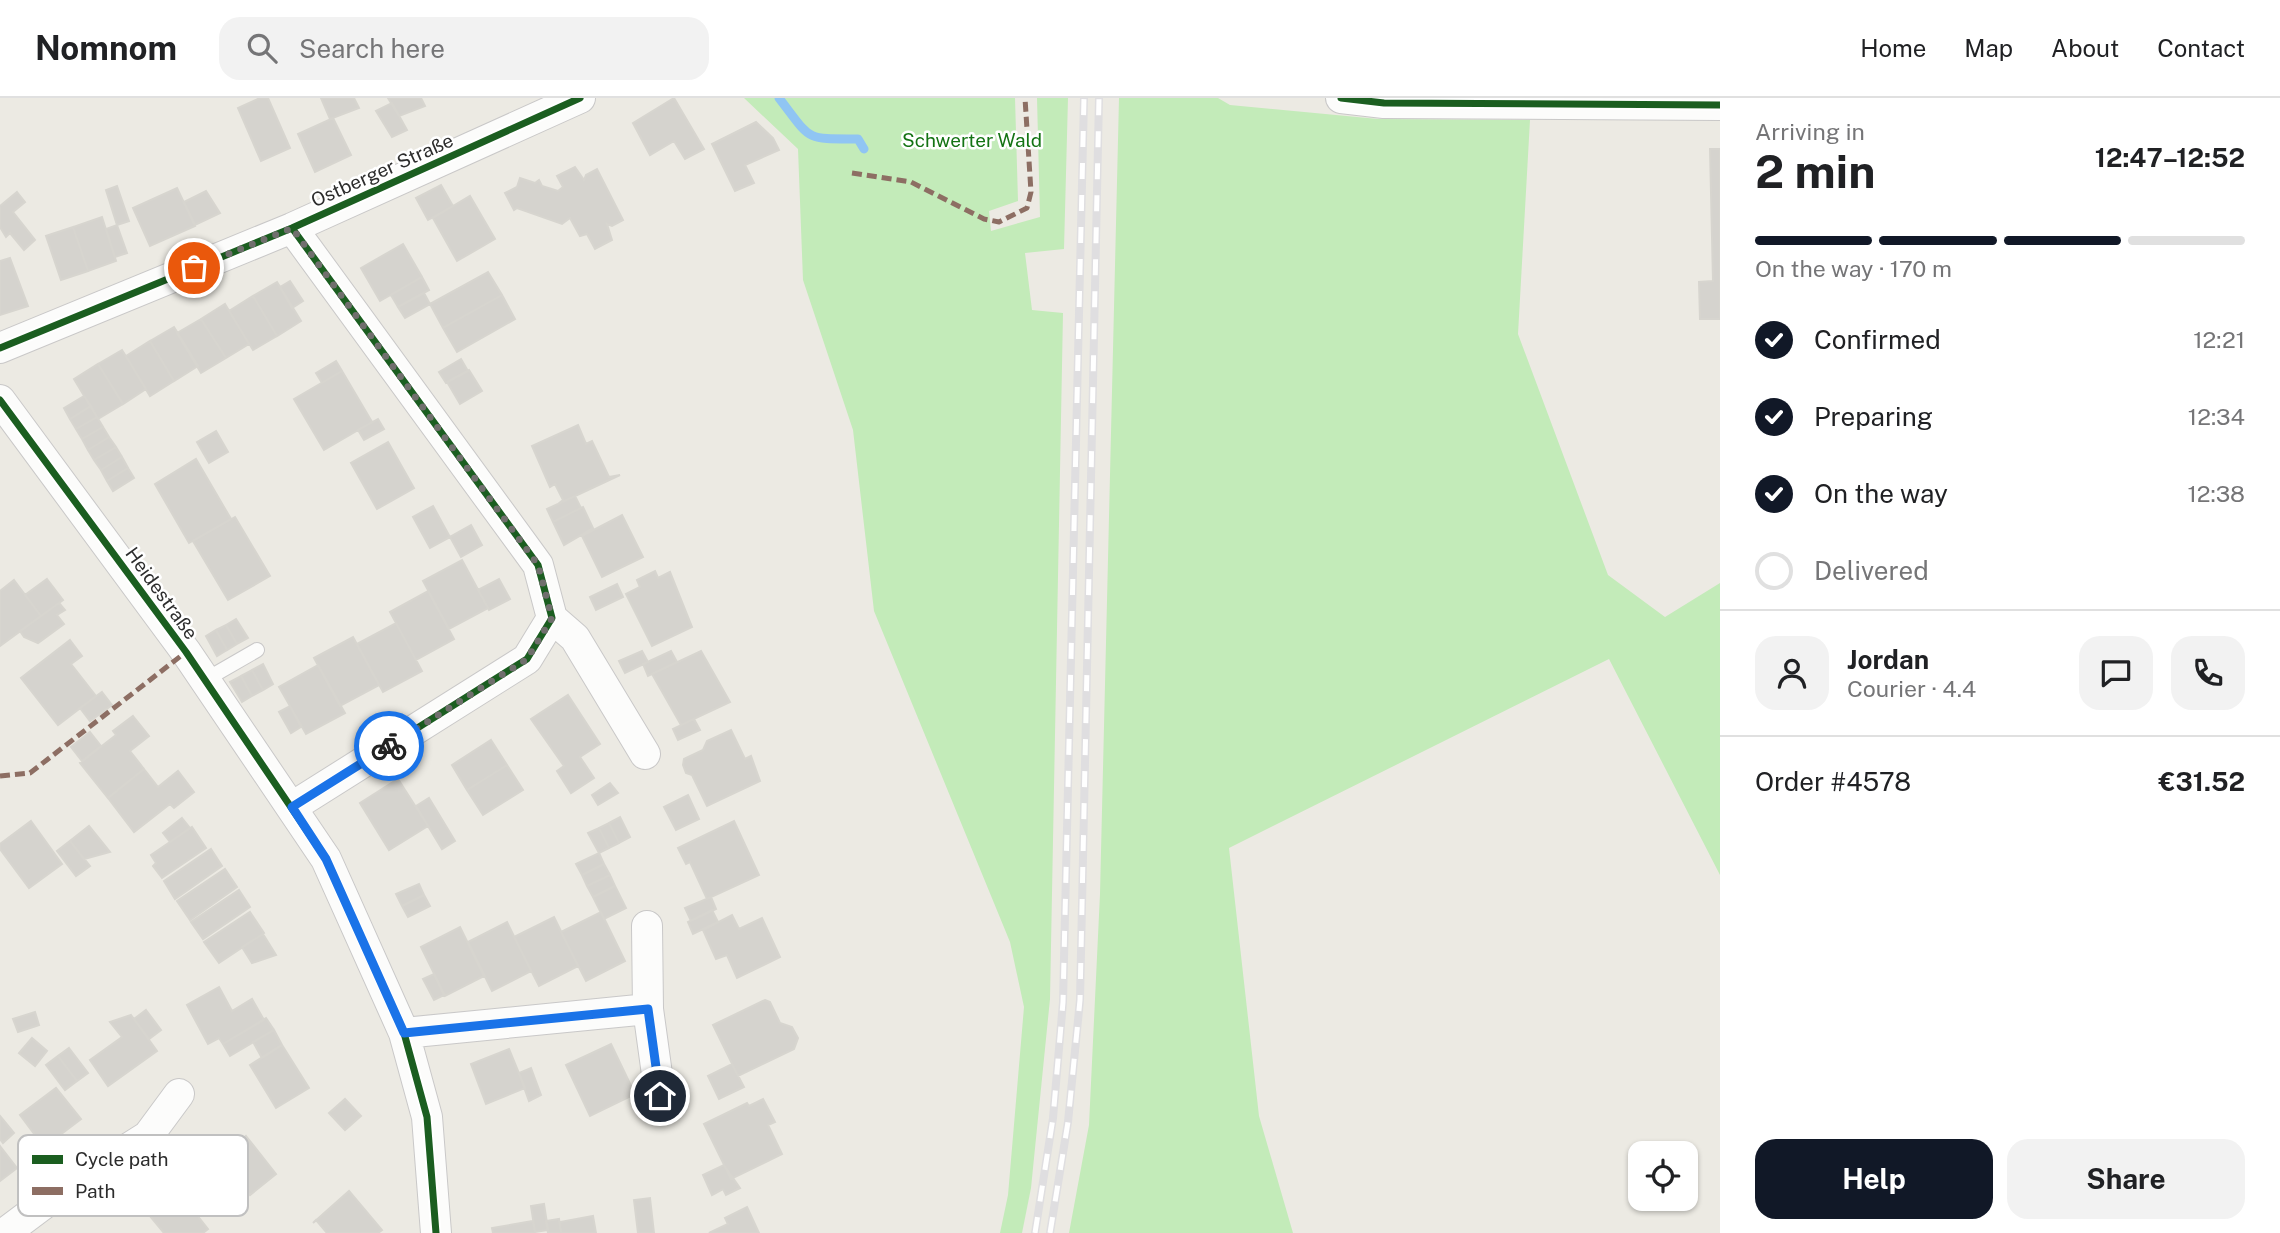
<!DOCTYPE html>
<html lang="en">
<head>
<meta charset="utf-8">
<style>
  body { margin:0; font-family:"Public Sans",sans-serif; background:#f2f2f2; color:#202124; height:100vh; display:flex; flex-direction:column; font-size:26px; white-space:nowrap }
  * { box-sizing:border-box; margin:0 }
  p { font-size:23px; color:#757577 }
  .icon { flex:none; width:38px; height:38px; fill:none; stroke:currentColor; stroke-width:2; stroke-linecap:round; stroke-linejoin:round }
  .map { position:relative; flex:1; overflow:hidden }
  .side { display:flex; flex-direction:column; background:#fff; width:560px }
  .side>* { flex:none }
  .tools { position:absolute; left:1628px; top:1043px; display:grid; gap:14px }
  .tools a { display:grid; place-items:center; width:70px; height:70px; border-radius:14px; background:#fff; box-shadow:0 2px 5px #0004; font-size:35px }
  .pin { position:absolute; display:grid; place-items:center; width:60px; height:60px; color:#fff; margin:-30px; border:4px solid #fff; border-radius:50%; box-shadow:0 2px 7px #0007 }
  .courier { position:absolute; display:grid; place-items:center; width:70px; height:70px; margin:-35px; border:5px solid #1a73e8; border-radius:50%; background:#fff; color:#222; box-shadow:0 2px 9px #0007 }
  .head em { font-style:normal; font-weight:700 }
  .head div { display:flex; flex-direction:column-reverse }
  .head { display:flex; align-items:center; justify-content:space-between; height:119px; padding:0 35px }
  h1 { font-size:46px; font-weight:700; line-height:52px }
  .bar { display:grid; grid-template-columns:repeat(4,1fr); gap:10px 7px; align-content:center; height:84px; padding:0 35px }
  .bar i { height:9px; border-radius:5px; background:#e0e0e0 }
  .bar .current { background:#111827 }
  .bar p { grid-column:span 4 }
  .line { display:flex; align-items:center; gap:18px; padding:0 35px; border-top:2px solid #e0e0e0 }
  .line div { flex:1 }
  .round { display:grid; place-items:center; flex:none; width:74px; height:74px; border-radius:21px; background:#f2f2f2 }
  ol { padding:0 35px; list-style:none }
  li { display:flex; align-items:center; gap:21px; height:77px }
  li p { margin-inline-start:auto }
  li .icon { padding:7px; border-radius:50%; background:#111827; color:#fff; stroke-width:4 }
  li:last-child { color:#757577 }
  li i { width:38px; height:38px; border:4px solid #e0e0e0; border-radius:50% }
  .action { display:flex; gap:14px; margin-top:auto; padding:14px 35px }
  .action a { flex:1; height:80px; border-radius:21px; background:#111827; color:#fff; font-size:28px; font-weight:700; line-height:80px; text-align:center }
  .action a+a { background:#f2f2f2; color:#202124 }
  header { display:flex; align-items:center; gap:42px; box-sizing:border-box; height:98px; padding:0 35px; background:#fff; border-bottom:2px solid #e0e0e0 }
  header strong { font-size:33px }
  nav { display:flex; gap:38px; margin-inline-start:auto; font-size:24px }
  .search { width:490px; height:63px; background:#f2f2f2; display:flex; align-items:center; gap:18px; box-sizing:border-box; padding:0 24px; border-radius:21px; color:#757577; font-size:26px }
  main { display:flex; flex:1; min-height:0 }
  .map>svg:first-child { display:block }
  .green { fill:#c3ebb9 }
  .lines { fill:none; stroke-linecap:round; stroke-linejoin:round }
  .stream { stroke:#90c5f3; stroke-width:9 }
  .building { fill:#d5d3ce; stroke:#d7d5cf; stroke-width:2 }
  .service-casing { stroke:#c9c8c8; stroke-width:16 }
  .minor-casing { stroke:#c9c8c8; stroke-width:32 }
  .service { stroke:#fcfcfb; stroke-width:14 }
  .minor { stroke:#fcfcfb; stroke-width:30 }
  .rail-casing { stroke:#dfdee0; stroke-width:8 }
  .rail { stroke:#fff; stroke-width:5; stroke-dasharray:16; stroke-linecap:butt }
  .quiet { stroke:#8d6e63; stroke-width:5; stroke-dasharray:10 5; stroke-linecap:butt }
  .cycleway-casing { stroke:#fff; stroke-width:11 }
  .cycleway { stroke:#1b5e20; stroke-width:7 }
  .done { stroke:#706f6d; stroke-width:7; stroke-dasharray:0 12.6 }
  .route { stroke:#1a73e8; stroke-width:9 }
  .labels { text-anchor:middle; stroke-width:5; stroke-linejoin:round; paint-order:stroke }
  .park-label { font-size:19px; fill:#147314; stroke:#fff }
  .street-label { font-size:19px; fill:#2d2d2d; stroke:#fff }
  .key { fill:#fff; stroke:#c0c0c0; stroke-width:2 }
  .key-label { font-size:19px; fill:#2d2d2d }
</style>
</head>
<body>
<header>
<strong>Nomnom</strong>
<div class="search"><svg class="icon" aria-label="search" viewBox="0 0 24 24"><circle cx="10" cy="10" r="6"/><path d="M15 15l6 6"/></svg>Search here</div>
<nav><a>Home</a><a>Map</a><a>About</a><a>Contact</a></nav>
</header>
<main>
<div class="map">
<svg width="1720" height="1135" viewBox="0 0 1720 1135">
  <rect width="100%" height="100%" fill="#eceae3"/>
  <!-- green -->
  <path class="green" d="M744 0H1015L1018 103 989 113 991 133 1040 119 1037 0H1068L1064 151 1025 155 1032 212 1063 215 1050 901 1031 1090 1022 1135H1000L1008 1097 1024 909 1010 844 874 513 853 332 803 182 798 51Z
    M1119 0H1218L1230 7 1378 21 1530 22 1518 236 1608 477 1665 519 1720 485V777L1609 561 1229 750 1259 1018 1293 1135H1069L1089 1027 1100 796Z"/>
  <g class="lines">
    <!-- stream -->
    <path class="stream" d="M779 0C812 43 804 41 858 41L864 51"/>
  </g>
  <!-- building -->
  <path class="building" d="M260 0H268L290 50 261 63 238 10Z
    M321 0H354L359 10 330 21Z
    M388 0H421L425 8 399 18Z
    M674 0 704 51 685 61 674 43 650 57 633 25Z
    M392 5 407 32 392 39 376 13Z
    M333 20 351 57 315 74 298 36Z
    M756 24 773 40 779 52 745 67 754 85 735 93 712 46Z
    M1710 51H1720V221H1700L1699 184 1713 183Z
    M575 69 584 82 586 77 597 71 623 122 612 128 607 126 612 142 595 151 587 136 580 138 570 120 562 126 517 110 514 112 505 95 517 89 520 80 535 85 539 82 542 88 558 93 563 89 557 78Z
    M441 87 453 108 428 122 416 100Z
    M117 88 129 123 117 127 106 92Z
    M177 90 195 128 150 148 133 110Z
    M206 93 220 115 195 127 184 104Z
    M17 94 25 104 13 114 35 142 24 152 10 135 6 139 0 129V108Z
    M470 98 495 141 457 163 433 120Z
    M102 119 116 163 88 173 73 129Z
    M117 127 127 155 115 159 106 131Z
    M73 129 88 173 61 182 46 138Z
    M403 146 422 179 380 203 361 170Z
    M10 160 28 208 0 217V163Z
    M488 174 502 197 443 230 430 206Z
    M422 179 429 192 398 209 391 197Z
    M290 183 303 203 292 210 280 189Z
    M277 184 301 223 277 238 253 198Z
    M424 195 430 206 405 220 398 209Z
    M502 197 515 221 457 254 443 230Z
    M253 198 277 238 253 252 229 213Z
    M225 206 249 246 226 260 201 221Z
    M201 221 226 260 201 275 177 235Z
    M174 229 198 268 174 283 150 243Z
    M150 243 174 283 150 298 126 258Z
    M122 252 146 291 123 306 98 266Z
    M461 261 468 273 446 285 439 274Z
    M336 263 342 273 322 285 316 275Z
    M98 266 123 306 98 321 74 281Z
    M469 272 482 293 460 306 447 284Z
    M342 273 372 324 324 352 294 301Z
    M84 298 91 308 70 321 64 310Z
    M91 308 97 319 76 331 70 321Z
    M97 319 103 329 82 341 76 331Z
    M378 321 384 331 364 342 358 332Z
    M578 327 586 346 592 343 609 379 620 377 558 406 563 402 555 386 550 389 532 348Z
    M103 329 109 339 88 352 82 341Z
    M216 333 228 354 209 365 197 344Z
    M109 339 116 349 94 362 88 352Z
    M388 344 414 390 377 411 351 365Z
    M116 349 122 359 101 372 94 362Z
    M122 359 128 370 107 383 101 372Z
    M196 361 231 421 189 445 155 386Z
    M128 370 134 380 113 393 107 383Z
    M575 398 581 410 553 424 547 411Z
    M433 408 450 439 430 450 413 419Z
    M583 409 593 430 564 447 553 424Z
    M622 417 643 459 602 479 582 438Z
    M235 419 270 478 228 502 193 443Z
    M471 427 482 447 461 459 450 439Z
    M462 462 488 510 449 531 423 483Z
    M655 473 658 480 670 474 692 529 652 548 626 496 640 489 637 482Z
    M47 481 63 502 41 518 25 497Z
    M499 481 510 501 489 512 478 492Z
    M14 482 41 518 0 548V493Z
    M617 486 623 499 596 512 590 499Z
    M428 493 454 541 416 562 390 514Z
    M59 505 65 512 57 517 64 526 38 545 24 539 20 533Z
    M236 521 248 540 237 546 226 527Z
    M396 525 422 573 383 594 357 546Z
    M226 527 237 546 227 552 216 532Z
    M216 532 227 552 217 558 206 538Z
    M353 539 379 587 340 608 314 560Z
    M70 542 82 558 71 566 96 598 58 627 21 580Z
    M642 553 648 564 625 575 619 563Z
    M671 553 677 564 648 578 643 566Z
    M701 553 730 604 681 627 652 576Z
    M263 566 273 586 263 592 252 572Z
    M318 567 345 615 306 636 279 589Z
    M252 572 263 592 252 598 241 578Z
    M241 578 252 598 242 604 230 584Z
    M102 594 112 607 90 623 80 610Z
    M568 597 600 646 580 659 594 680 571 695 557 673 564 668 531 621Z
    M290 608 301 629 291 635 279 614Z
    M133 618 149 638 130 653 144 671 108 700 80 665 116 637 113 633Z
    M694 621 700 632 678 642 673 631Z
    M731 632 745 661 751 658 760 683 707 708 692 677 686 675 683 667 684 661 703 652 707 643Z
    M90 634 101 648 82 663 71 649Z
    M491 642 507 667 467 692 452 667Z
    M507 667 523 692 483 717 467 692Z
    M144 671 158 689 178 673 194 694 174 710 170 706 134 734 108 700Z
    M398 681 428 728 389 752 360 705Z
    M610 685 618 695 598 707 592 697Z
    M688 697 699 721 676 732 664 709Z
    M429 700 455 743 442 751 416 708Z
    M620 719 630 739 619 745 609 725Z
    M182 720 190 730 170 744 163 735Z
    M31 723 62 766 29 790 0 751V746Z
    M734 723 759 777 707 801 690 764 686 766 678 750Z
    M609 725 619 745 609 750 599 730Z
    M89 728 110 754 84 761 70 743Z
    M192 729 206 750 162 780 153 768 156 765 151 757Z
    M599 730 609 750 599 755 588 735Z
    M70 743 90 768 76 778 57 753Z
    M211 751 222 768 175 801 164 783Z
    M599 755 604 766 582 777 576 766Z
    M604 766 610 777 587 788 582 777Z
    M225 771 237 789 190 822 177 803Z
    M610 777 615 788 593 799 587 788Z
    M419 786 424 797 402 808 396 796Z
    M615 788 626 810 604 821 593 799Z
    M239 792 250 809 203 841 191 824Z
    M424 797 430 808 408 819 402 808Z
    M711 799 716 811 691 823 685 810Z
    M712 812 718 824 693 836 688 824Z
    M250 814 264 835 219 865 204 844Z
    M601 814 625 863 586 883 561 834Z
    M732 817 739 831 762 820 780 859 737 880 727 857 716 861 703 832Z
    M554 819 578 868 539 888 514 839Z
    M507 824 531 873 492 893 468 844Z
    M460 829 484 878 445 898 421 849Z
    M263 836 276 857 252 865 242 849Z
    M434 876 444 897 434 902 423 881Z
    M219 889 232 913 252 901 264 922 223 946 219 940 208 946 187 907Z
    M765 902 770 904 780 925 792 929 798 940 794 951 738 978 713 927Z
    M146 912 161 932 149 941 134 921Z
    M35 914 39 927 18 934 13 921Z
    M131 917 157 953 108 988 90 962 122 939 110 924Z
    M266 920 274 932 230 958 223 946Z
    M274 932 282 947 262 960 253 944Z
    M32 940 47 953 35 968 19 955Z
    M611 946 635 996 590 1018 566 967Z
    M282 947 309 990 276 1010 250 967Z
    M69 950 88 975 77 983 58 958Z
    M509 951 525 990 486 1006 471 966Z
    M58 958 77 983 65 992 46 967Z
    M732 966 744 989 719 1001 708 978Z
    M531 970 541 997 529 1003 519 975Z
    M56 990 81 1021 44 1049 20 1017Z
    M345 1001 361 1018 345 1032 329 1015Z
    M763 1001 775 1024 768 1027 782 1056 731 1081 704 1026 747 1005 749 1008Z
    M0 1018 14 1035 3 1045 0 1041Z
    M246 1038 276 1076 250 1097 218 1061Z
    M0 1048 17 1070 0 1083Z
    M724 1067 740 1090 726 1097 723 1091 712 1097 703 1077Z
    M178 1093 208 1131 203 1135H164L149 1117Z
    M349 1093 382 1132 378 1135H327L316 1122 313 1125Z
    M650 1100 654 1135H638L634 1102Z
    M544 1106 548 1132 535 1134 531 1108Z
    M747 1109 759 1135H709L728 1126 725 1120Z
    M593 1118 596 1135H561L560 1124Z
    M559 1121 561 1135H548L546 1123Z
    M533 1123 535 1135H493L492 1130Z"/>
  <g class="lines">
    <defs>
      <path id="service" d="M205 582 257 552"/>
      <path id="minor" d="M1341 0 1384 5 1720 7
        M292 130 538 467 552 520 527 561 292 709
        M0 250 292 130 580 0
        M0 302 186 554 326 761 404 935 427 1019 436 1135
        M552 520 575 540 645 656
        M648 911 660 998
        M404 935 648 911 647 828
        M5 1135 61 1093 148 1038 179 996"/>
    </defs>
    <!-- service casing -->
    <use href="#service" class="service-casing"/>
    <!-- minor casing -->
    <use href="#minor" class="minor-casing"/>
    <!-- service -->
    <use href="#service" class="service"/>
    <!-- minor -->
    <use href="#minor" class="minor"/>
    <defs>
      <path id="rail" d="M1035 1135 1053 1020 1063 904 1084 0
        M1050 1135 1068 1024 1080 902 1099 0"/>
    </defs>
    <!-- rail casing -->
    <use href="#rail" class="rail-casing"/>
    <!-- rail -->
    <use href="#rail" class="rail"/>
    <!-- quiet -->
    <path class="quiet" d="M852 75 911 84 984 121 999 124 1027 110 1031 94 1025 0
      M0 678 30 675 186 554"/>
    <defs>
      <path id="cycleway" d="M1341 0 1384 5 1720 7
        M292 130 538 467 552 520 527 561 292 709
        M0 250 292 130 580 0
        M0 302 186 554 326 761 404 935 427 1019 436 1135"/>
    </defs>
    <!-- cycleway casing -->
    <use href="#cycleway" class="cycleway-casing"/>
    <!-- cycleway -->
    <use href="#cycleway" class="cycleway"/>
  </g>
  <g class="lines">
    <!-- done -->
    <path class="done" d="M194 170 292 130 538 467 552 520 527 561 389 648"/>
    <!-- route -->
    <path class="route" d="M389 648 292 709 326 761 404 935 648 911 660 998"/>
  </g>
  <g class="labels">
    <!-- park labels -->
    <g class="park-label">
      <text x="972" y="49">Schwerter Wald</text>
    </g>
    <!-- street labels -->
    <g class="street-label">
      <text transform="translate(382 72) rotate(-24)" y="7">Ostberger Straße</text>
      <text transform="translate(162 495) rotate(54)" y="7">Heidestraße</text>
    </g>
  </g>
  <!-- legend -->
  <rect x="18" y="1037" width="230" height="81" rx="10" class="key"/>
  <rect x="32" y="1057" width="31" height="9" fill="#1b5e20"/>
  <rect x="32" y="1089" width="31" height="8" fill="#8d6e63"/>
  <g class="key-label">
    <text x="75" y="1068">Cycle path</text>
    <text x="75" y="1100">Path</text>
  </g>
</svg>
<div class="tools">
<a><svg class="icon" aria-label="locate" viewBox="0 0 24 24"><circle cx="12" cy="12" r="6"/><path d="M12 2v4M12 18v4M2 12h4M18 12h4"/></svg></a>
</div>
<div class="pin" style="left:194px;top:170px;background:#ea580c"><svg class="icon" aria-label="bag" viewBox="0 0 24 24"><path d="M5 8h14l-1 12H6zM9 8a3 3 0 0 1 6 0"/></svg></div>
<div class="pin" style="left:660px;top:998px;background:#1f2937"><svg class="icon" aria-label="home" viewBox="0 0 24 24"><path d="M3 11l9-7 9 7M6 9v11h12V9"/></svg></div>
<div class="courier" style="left:389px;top:648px"><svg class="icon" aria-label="bike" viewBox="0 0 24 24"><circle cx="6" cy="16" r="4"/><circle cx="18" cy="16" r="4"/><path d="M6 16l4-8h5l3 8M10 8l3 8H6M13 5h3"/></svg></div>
</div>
<section class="side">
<div class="head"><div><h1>2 min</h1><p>Arriving in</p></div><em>12:47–12:52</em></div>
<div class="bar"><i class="current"></i><i class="current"></i><i class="current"></i><i></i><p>On the way · 170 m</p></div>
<ol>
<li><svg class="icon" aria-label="check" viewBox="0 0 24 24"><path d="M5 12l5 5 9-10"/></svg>Confirmed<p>12:21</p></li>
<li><svg class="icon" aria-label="check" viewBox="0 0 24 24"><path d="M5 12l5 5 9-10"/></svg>Preparing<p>12:34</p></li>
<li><svg class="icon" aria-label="check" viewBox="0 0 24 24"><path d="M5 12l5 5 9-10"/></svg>On the way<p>12:38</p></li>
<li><i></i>Delivered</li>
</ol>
<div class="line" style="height:126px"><a class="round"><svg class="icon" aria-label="person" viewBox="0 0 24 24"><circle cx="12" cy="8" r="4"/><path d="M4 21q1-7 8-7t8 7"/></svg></a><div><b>Jordan</b><p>Courier · 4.4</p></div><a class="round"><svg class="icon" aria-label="chat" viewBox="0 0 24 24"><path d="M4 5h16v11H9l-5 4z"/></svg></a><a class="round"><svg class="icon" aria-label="phone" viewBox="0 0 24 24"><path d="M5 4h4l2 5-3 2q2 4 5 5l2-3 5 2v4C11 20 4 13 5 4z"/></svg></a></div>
<div class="line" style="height:91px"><div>Order #4578</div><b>€31.52</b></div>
<div class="action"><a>Help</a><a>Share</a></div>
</section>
</main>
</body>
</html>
